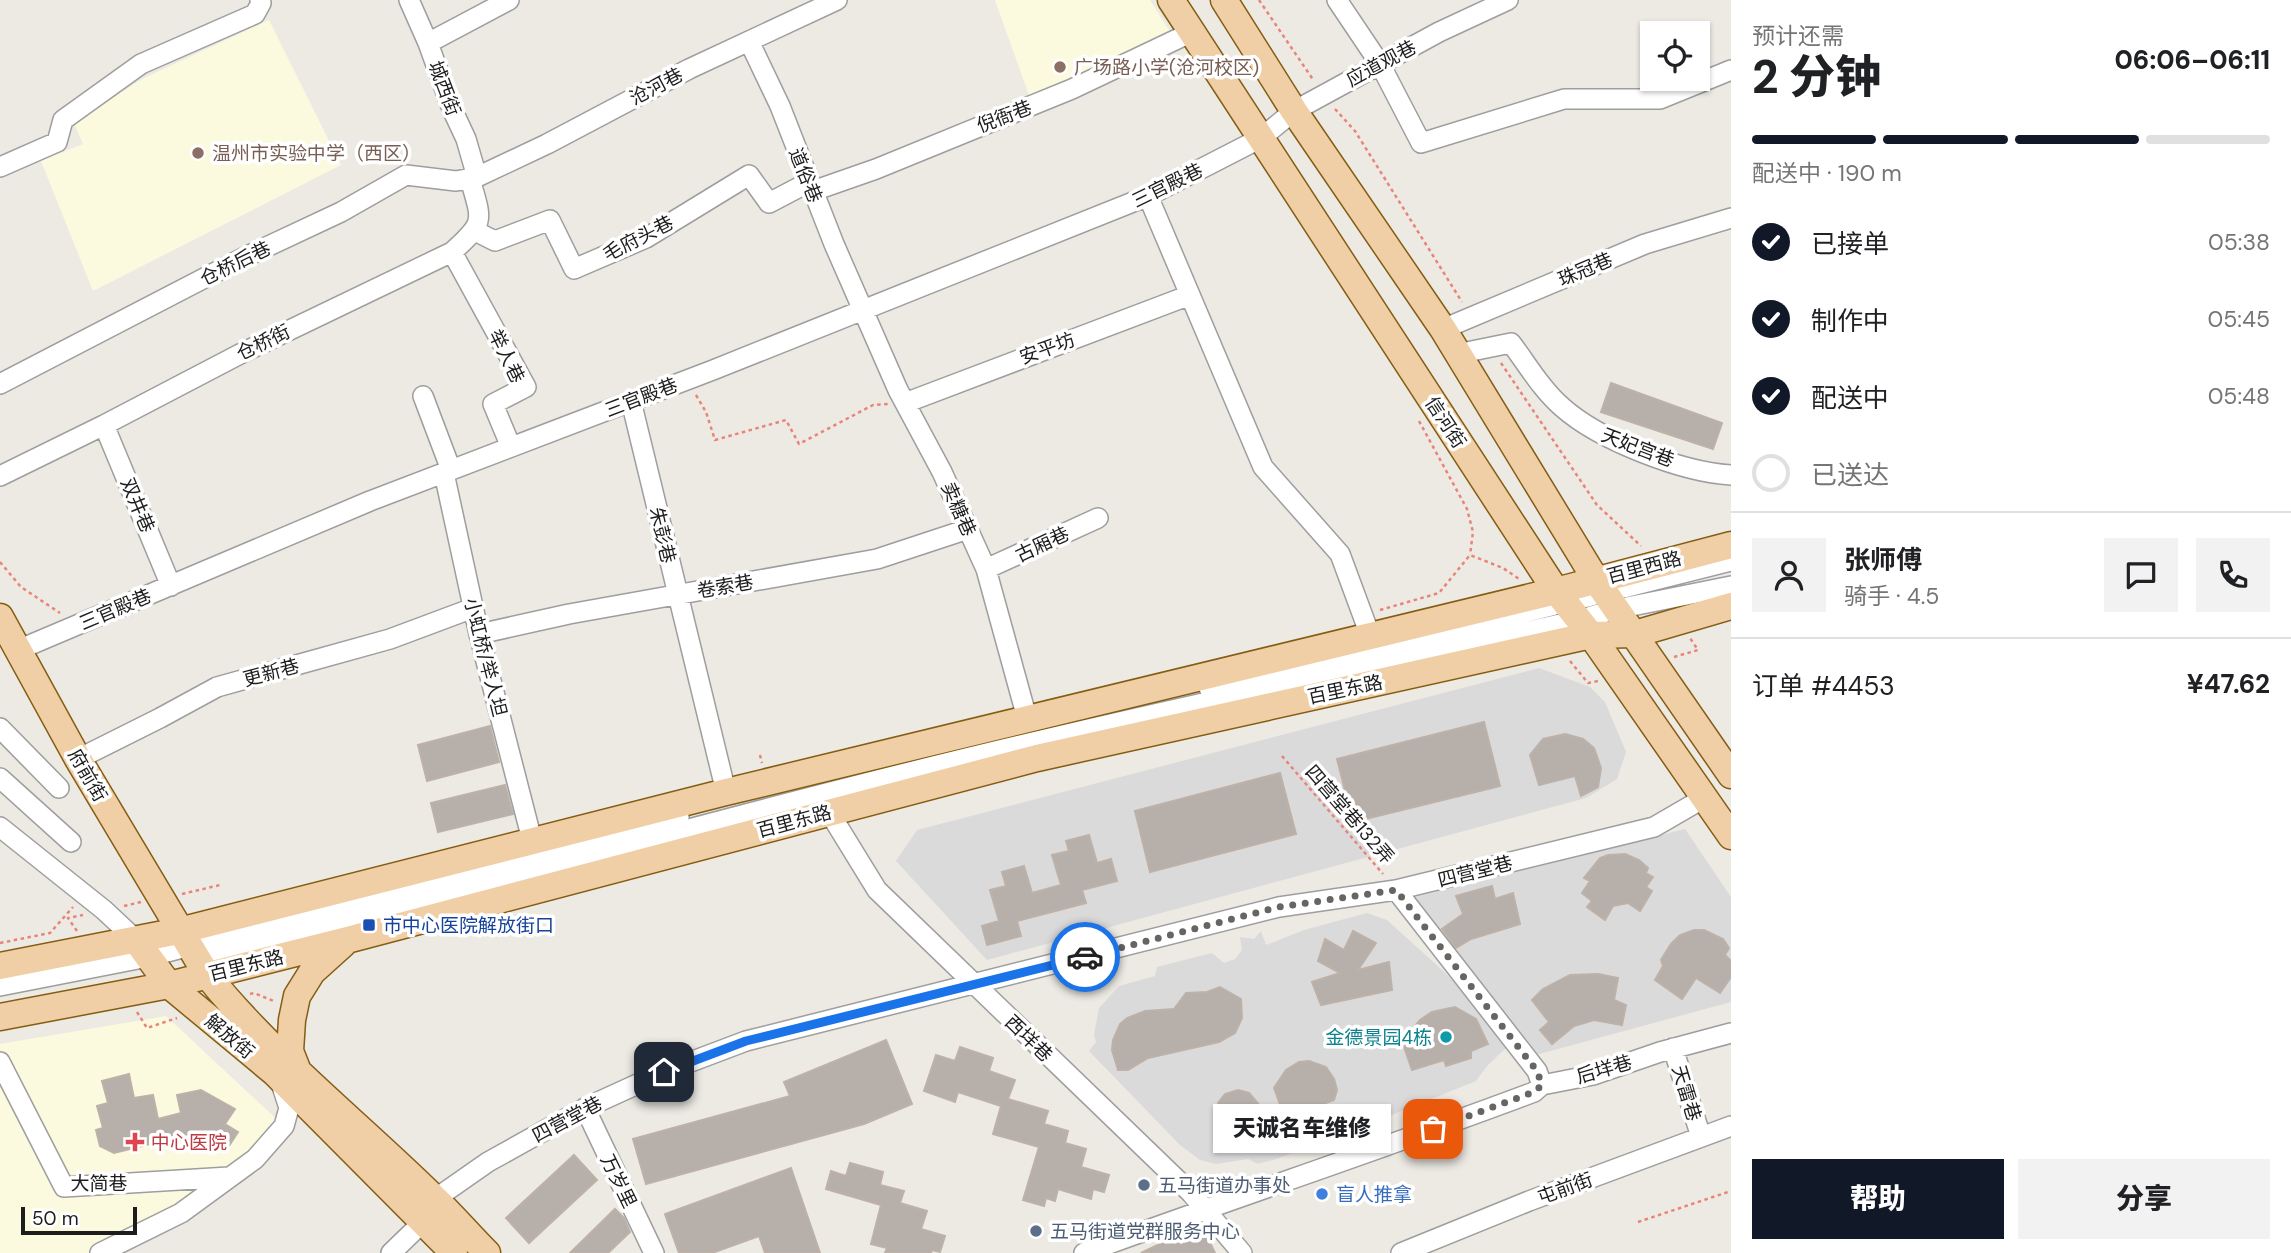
<!DOCTYPE html>
<html lang="zh">
<head>
<meta charset="utf-8">
<style>
  body { margin:0; font-family:"DM Sans","Noto Sans SC",sans-serif; background:#f2f2f2; color:#202124; height:100vh; display:flex; flex-direction:column; font-size:26px; white-space:nowrap }
  * { box-sizing:border-box; margin:0 }
  p { font-size:23px; color:#757577 }
  .icon { flex:none; width:38px; height:38px; fill:none; stroke:currentColor; stroke-width:2; stroke-linecap:round; stroke-linejoin:round }
  .map { position:relative; flex:1; overflow:hidden }
  .details { display:flex; flex-direction:column; background:#fff; width:560px }
  .details>* { flex:none }
  .buttons { position:absolute; left:1640px; top:21px; display:grid; gap:14px }
  .buttons a { display:grid; place-items:center; width:70px; height:70px; border-radius:0px; background:#fff; box-shadow:0 2px 5px #0004; font-size:35px }
  .scale { position:absolute; left:21px; bottom:18px; width:116px; box-sizing:border-box; padding-left:7px; border:4px solid #1d1d1d; border-top:0; font-size:19px; line-height:24px; white-space:nowrap; color:#1d1d1d; -webkit-text-stroke:5px #fff; paint-order:stroke }
  .pin { position:absolute; display:grid; place-items:center; width:60px; height:60px; color:#fff; margin:-30px; border-radius:14px; box-shadow:0 4px 10px #0006 }
  .courier { position:absolute; display:grid; place-items:center; width:70px; height:70px; margin:-35px; border:5px solid #1a73e8; border-radius:50%; background:#fff; color:#222; box-shadow:0 2px 9px #0007 }
  .bubble { position:absolute; height:49px; border-radius:0px; background:#fff; box-shadow:0 2px 5px #0004; font-size:23px; font-weight:800; line-height:49px; text-align:center }
  .head em { font-style:normal; font-weight:800 }
  .head div { display:flex; flex-direction:column-reverse }
  .head { display:flex; align-items:center; justify-content:space-between; height:119px; padding:0 21px }
  h1 { font-size:46px; font-weight:800; line-height:52px }
  .bar { display:grid; grid-template-columns:repeat(4,1fr); gap:10px 7px; align-content:center; height:84px; padding:0 21px }
  .bar i { height:9px; border-radius:5px; background:#e0e0e0 }
  .bar .active { background:#111827 }
  .bar p { grid-column:span 4 }
  .line { display:flex; align-items:center; gap:18px; padding:0 21px; border-top:2px solid #e0e0e0 }
  .line div { flex:1 }
  .round { display:grid; place-items:center; flex:none; width:74px; height:74px; border-radius:0px; background:#f2f2f2 }
  ol { padding:0 21px; list-style:none }
  li { display:flex; align-items:center; gap:21px; height:77px }
  li p { margin-inline-start:auto }
  li .icon { padding:7px; border-radius:50%; background:#111827; color:#fff; stroke-width:4 }
  li:last-child { color:#757577 }
  li i { width:38px; height:38px; border:4px solid #e0e0e0; border-radius:50% }
  .button { display:flex; gap:14px; margin-top:auto; padding:14px 21px }
  .button a { flex:1; height:80px; border-radius:0px; background:#111827; color:#fff; font-size:28px; font-weight:800; line-height:80px; text-align:center }
  .button a+a { background:#f2f2f2; color:#202124 }
  main { display:flex; flex:1; min-height:0 }
  .map>svg:first-child { display:block }
  .residential { fill:#dbdada }
  .education { fill:#fbfadf }
  .building { fill:#b6afaa; stroke:#bdb1a8; stroke-width:2 }
  .lines { fill:none; stroke-linecap:round; stroke-linejoin:round }
  .minor-casing { stroke:#9e9e9e; stroke-width:22 }
  .major-casing { stroke:#845d12; stroke-width:29 }
  .path { stroke:#e98479; stroke-width:2.5; stroke-dasharray:3.5 3.5; stroke-linecap:butt }
  .minor { stroke:#fff; stroke-width:19 }
  .major { stroke:#f0cfa6; stroke-width:26 }
  .done { stroke:#666563; stroke-width:7; stroke-dasharray:0 12.6 }
  .route { stroke:#1a73e8; stroke-width:9 }
  .education-dot { fill:#8d6e63; stroke:#fff; stroke-width:2.5 }
  .transit-dot { fill:#1a4fb4; stroke:#fff; stroke-width:2.5 }
  .culture-dot { fill:#0f9aa8; stroke:#fff; stroke-width:2.5 }
  .health-dot { fill:#e0444e; stroke:#fff; stroke-width:2.5 }
  .service-dot { fill:#5c6f8a; stroke:#fff; stroke-width:2.5 }
  .shop-dot { fill:#3f7fe0; stroke:#fff; stroke-width:2.5 }
  .labels { text-anchor:middle; stroke-width:7; stroke-linejoin:round; paint-order:stroke }
  .street-label { font-size:19px; fill:#1d1d1d; stroke:#fff }
  .education-label { font-size:19px; fill:#785e54; stroke:#fff; text-anchor:start }
  .transit-label { font-size:19px; fill:#164399; stroke:#fff; text-anchor:start }
  .culture-label { font-size:19px; fill:#0d838f; stroke:#fff; text-anchor:end }
  .health-label { font-size:19px; fill:#be3a42; stroke:#fff; text-anchor:start }
  .service-label { font-size:19px; fill:#4e5e75; stroke:#fff; text-anchor:start }
  .shop-label { font-size:19px; fill:#366cbe; stroke:#fff; text-anchor:start }
</style>
</head>
<body>
<main>
<div class="map">
<svg width="1731" height="1253" viewBox="0 0 1731 1253">
  <rect width="100%" height="100%" fill="#edeae4"/>
  <!-- residential -->
  <path class="residential" d="M1539 668 1590 687 1605 702 1626 752 1617 779 1586 798 987 960 896 861 917 830Z
    M1685 829 1731 897V1002L1532 1056 1400 901Z
    M1367 913 1387 920 1441 969 1478 1005 1507 1047 1487 1066 1476 1081 1352 1131 1276 1159 1258 1164 1248 1159 1216 1164 1200 1160 1180 1145 1089 1051 1096 1042 1094 1035 1099 1008 1119 986 1155 976 1157 967 1212 953 1224 963 1235 959 1242 950 1240 937 1254 939 1261 931 1266 945 1304 930Z"/>
  <!-- education -->
  <path class="education" d="M995 0H1150L1172 35 1030 98Z
    M269 20 341 165 93 291 41 161 83 144 74 123 142 79Z
    M166 1016 284 1126 255 1159 100 1253H0V1044Z"/>
  <!-- building -->
  <path class="building" d="M1611 383 1722 423 1713 449 1601 412Z
    M1484 722 1500 786 1353 822 1337 759Z
    M490 726 499 762 427 781 418 745Z
    M1565 734 1583 739 1594 748 1601 768 1598 787 1581 796 1575 776 1539 785 1530 755 1543 739Z
    M1280 773 1296 834 1150 872 1135 811Z
    M505 785 513 814 438 832 431 803Z
    M1089 835 1097 863 1111 859 1117 881 1082 890 1086 903 1017 921 1021 936 987 945 982 926 999 921 990 890 1006 886 1002 872 1024 866 1032 893 1061 885 1052 855 1069 851 1066 841Z
    M1625 854 1639 860 1648 868 1646 873 1653 877 1646 887 1652 891 1640 911 1628 903 1613 906 1605 920 1587 907 1592 901 1582 893 1590 881 1584 878 1600 858 1608 855Z
    M1492 886 1495 899 1513 893 1520 924 1471 939 1456 948 1442 929 1463 914 1456 896Z
    M1694 930H1704L1723 939 1729 948 1725 955 1731 961V977L1720 993 1696 978 1682 999 1655 980 1663 966 1661 960 1671 944 1680 935Z
    M1353 931 1376 943 1358 970 1389 962 1392 990 1321 1005 1312 982 1340 973 1318 961 1325 939 1344 950Z
    M1598 974 1618 978 1614 1000 1626 1005 1622 1025 1594 1020 1574 1026 1552 1044 1540 1030 1549 1022 1532 1000 1543 989 1570 975Z
    M1220 987 1241 999 1242 1018 1235 1033 1219 1042 1148 1058 1128 1070H1118L1112 1050 1113 1040 1120 1024 1127 1018 1145 1011 1174 1009 1186 993 1207 992Z
    M1455 1007 1476 1019 1488 1044 1471 1051V1058L1446 1066 1444 1060 1412 1070 1402 1041 1420 1020 1432 1012Z
    M886 1040 912 1104 864 1124 646 1184 633 1139 790 1096 784 1082Z
    M960 1047 993 1058 989 1071 1015 1080 1008 1099 1048 1111 1044 1124 1068 1131 1065 1143 1086 1149 1081 1167 1109 1175 1104 1192 1093 1189 1091 1199 1058 1189 1055 1201 1046 1198 1044 1206 1023 1200 1039 1147 993 1134 1001 1106 958 1092 955 1102 924 1091 936 1055 955 1061Z
    M1309 1061 1326 1067 1334 1079 1337 1090 1334 1100 1285 1118 1274 1088 1286 1070 1299 1062Z
    M129 1074 134 1098 153 1095 158 1119 181 1113 177 1095 201 1090 235 1109 225 1124 238 1132 227 1149 199 1132 114 1153 100 1146 96 1130 103 1128 97 1106 108 1103 102 1081Z
    M1238 1090 1249 1093 1274 1122 1235 1137 1222 1126 1218 1103 1225 1094Z
    M574 1155 597 1180 529 1243 506 1218Z
    M850 1163 883 1172 880 1185 904 1191 900 1203 927 1211 921 1229 945 1236 940 1252 932 1250 931 1253H885L887 1248 871 1244 881 1205 826 1189 831 1171 846 1176Z
    M791 1168 820 1253H765L759 1236 712 1253H679L665 1214Z
    M615 1209 624 1218 630 1232 608 1253H570Z
    M1201 1224 1215 1253H1141Z"/>
  <g class="lines">
    <defs>
      <path id="minor" d="M409 0 428 43 452 109 466 139 477 177
        M1337 0 1380 64 1421 143 1564 99H1660L1731 70
        M749 41 780 106 834 244 898 390 942 472 986 569 1027 718
        M428 43 509 0
        M0 167 57 142 63 120 141 64 255 14 261 3 260 0
        M813 191 876 169 1072 89 1192 32
        M1148 196 1263 467 1340 554 1370 635
        M475 231 495 241 550 220 574 269 646 238 749 175 769 203 809 182
        M452 252 526 387 493 404 511 447
        M1443 329 1645 244 1731 218
        M1457 354 1511 343C1527 364 1542 390 1562 407 1599 440 1681 472 1731 475
        M0 384 243 258 341 212 406 175 456 181 477 177 547 144 689 69 837 0
        M423 396 451 470
        M631 401 726 792
        M905 403 1190 295
        M104 425 171 586
        M444 473 479 634 532 840
        M0 476 104 425 240 354 452 252C486 222 482 221 470 179
        M986 569 1098 518
        M479 634 569 614 877 559 968 529
        M18 650 370 501 713 370 1148 196 1261 138 1294 111 1439 32 1508 0
        M1209 688C1383 648 1557 605 1731 561
        M0 728 59 788
        M78 759 160 718 217 687 390 639 473 608
        M0 778 71 842
        M829 812 877 890 1191 1193 1242 1253
        M0 827 104 910 136 940
        M1396 890 1537 1071 1542 1085
        M210 954C485 886 757 807 1033 742 1214 699 1397 661 1578 620L1617 609 1731 586
        M0 986 148 957 679 817
        M1673 1048 1701 1137
        M0 1062 64 1187 229 1177
        M585 1108 654 1253
        M427 1208 435 1199 488 1162 585 1108 664 1072 746 1041 1279 907 1396 890 1654 827 1704 798
        M100 1253 181 1213 255 1159 284 1126 289 1108 280 1080
        M391 1253 423 1222
        M1084 1253C1234 1198 1385 1148 1534 1092L1542 1085 1593 1075 1660 1052 1731 1033
        M1401 1253 1529 1201 1731 1126"/>
      <path id="major" d="M1171 0 1556 591 1591 635 1731 836
        M1224 0 1294 111 1443 329 1596 580 1731 775
        M0 617 78 759 207 975C274 1058 359 1124 435 1199 453 1216 469 1235 487 1253
        M136 940 169 985 275 1073 454 1253
        M0 966 179 931 726 792 1556 591 1731 545
        M0 1017 169 985 347 940 1037 758 1591 635 1635 634 1731 606
        M299 1074 290 1051 292 1020 297 996 312 972 343 944"/>
    </defs>
    <!-- minor casing -->
    <use href="#minor" class="minor-casing"/>
    <!-- major casing -->
    <use href="#major" class="major-casing"/>
    <!-- path -->
    <path class="path" d="M1259 0 1314 81
      M1335 109 1355 131 1462 302
      M1501 363 1597 505 1641 546
      M696 395 706 412 715 440 786 420 799 444 873 405 888 404
      M1419 421 1467 509 1473 532 1470 555
      M0 562 21 587 60 613
      M1380 610 1439 593 1470 555 1503 568 1519 579
      M1674 657 1698 650 1690 638
      M1570 661 1588 683 1598 681
      M760 755 762 763
      M1282 756 1383 874
      M182 894 220 885
      M124 906 141 902
      M77 931 68 918 83 915
      M0 943 50 933 73 907
      M250 994 254 993 276 1002
      M137 1012 147 1028 177 1018
      M1638 1222 1731 1191"/>
    <!-- minor -->
    <use href="#minor" class="minor"/>
    <!-- major -->
    <use href="#major" class="major"/>
  </g>
  <g class="lines">
    <!-- done -->
    <path class="done" d="M1085 957 1279 907 1396 890 1537 1071 1542 1085 1534 1092 1433 1129"/>
    <!-- route -->
    <path class="route" d="M664 1072 746 1041 1085 957"/>
  </g>
  <!-- markers -->
  <g class="education-dot">
    <circle cx="1060" cy="67" r="7"/>
    <circle cx="198" cy="153" r="7"/>
  </g>
  <rect class="transit-dot" x="362" y="918" width="14" height="14" rx="3.5"/>
  <circle class="culture-dot" cx="1446" cy="1037" r="7"/>
  <path class="health-dot" d="M131.5 1131.5h7v7h7v7h-7v7h-7v-7h-7v-7h7z"/>
  <g class="service-dot">
    <circle cx="1144" cy="1185" r="7"/>
    <circle cx="1036" cy="1231" r="7"/>
  </g>
  <circle class="shop-dot" cx="1322" cy="1194" r="7"/>
  <g class="labels">
    <!-- street labels -->
    <g class="street-label">
      <text transform="translate(1381 63) rotate(-28)" y="7">应道观巷</text>
      <text transform="translate(656 86) rotate(-28)" y="7">沧河巷</text>
      <text transform="translate(445 88) rotate(69)" y="7">城西街</text>
      <text transform="translate(1004 116) rotate(-21)" y="7">倪衙巷</text>
      <text transform="translate(806 175) rotate(68)" y="7">道俗巷</text>
      <text transform="translate(1167 185) rotate(-26)" y="7">三官殿巷</text>
      <text transform="translate(638 238) rotate(-27)" y="7">毛府头巷</text>
      <text transform="translate(235 263) rotate(-26)" y="7">仓桥后巷</text>
      <text transform="translate(1585 269) rotate(-23)" y="7">珠冠巷</text>
      <text transform="translate(263 342) rotate(-26)" y="7">仓桥街</text>
      <text transform="translate(1047 348) rotate(-20)" y="7">安平坊</text>
      <text transform="translate(507 356) rotate(64)" y="7">举人巷</text>
      <text transform="translate(641 397) rotate(-21)" y="7">三官殿巷</text>
      <text transform="translate(1446 422) rotate(57)" y="7">信河街</text>
      <text transform="translate(1638 447) rotate(21)" y="7">天妃宫巷</text>
      <text transform="translate(138 505) rotate(67)" y="7">双井巷</text>
      <text transform="translate(959 509) rotate(66)" y="7">卖糖巷</text>
      <text transform="translate(663 535) rotate(77)" y="7">朱彭巷</text>
      <text transform="translate(1042 544) rotate(-25)" y="7">古厢巷</text>
      <text transform="translate(1644 567) rotate(-15)" y="7">百里西路</text>
      <text transform="translate(725 586) rotate(-10)" y="7">卷索巷</text>
      <text transform="translate(115 609) rotate(-23)" y="7">三官殿巷</text>
      <text transform="translate(486 657) rotate(76)" y="7">小虹桥/举人坦</text>
      <text transform="translate(271 672) rotate(-15)" y="7">更新巷</text>
      <text transform="translate(1345 689) rotate(-12)" y="7">百里东路</text>
      <text transform="translate(88 775) rotate(60)" y="7">府前街</text>
      <text transform="translate(1350 814) rotate(49)" y="7">四营堂巷132弄</text>
      <text transform="translate(794 821) rotate(-15)" y="7">百里东路</text>
      <text transform="translate(1475 871) rotate(-14)" y="7">四营堂巷</text>
      <text transform="translate(246 965) rotate(-14)" y="7">百里东路</text>
      <text transform="translate(230 1036) rotate(40)" y="7">解放街</text>
      <text transform="translate(1029 1038) rotate(44)" y="7">西垟巷</text>
      <text transform="translate(1604 1069) rotate(-16)" y="7">后垟巷</text>
      <text transform="translate(1687 1093) rotate(73)" y="7">天雷巷</text>
      <text transform="translate(567 1119) rotate(-28)" y="7">四营堂巷</text>
      <text transform="translate(619 1181) rotate(64)" y="7">万岁里</text>
      <text x="99" y="1190">大简巷</text>
      <text transform="translate(1565 1188) rotate(-20)" y="7">屯前街</text>
    </g>
    <!-- education labels -->
    <g class="education-label">
      <text x="1074" y="74">广场路小学(沧河校区)</text>
      <text x="212" y="160">温州市实验中学（西区）</text>
    </g>
    <!-- transit labels -->
    <g class="transit-label">
      <text x="383" y="932">市中心医院解放街口</text>
    </g>
    <!-- culture labels -->
    <g class="culture-label">
      <text x="1432" y="1044">金德景园4栋</text>
    </g>
    <!-- health labels -->
    <g class="health-label">
      <text x="151" y="1149">中心医院</text>
    </g>
    <!-- service labels -->
    <g class="service-label">
      <text x="1158" y="1192">五马街道办事处</text>
      <text x="1050" y="1238">五马街道党群服务中心</text>
    </g>
    <!-- shop labels -->
    <g class="shop-label">
      <text x="1336" y="1201">盲人推拿</text>
    </g>
  </g>
</svg>
<div class="buttons">
<a><svg class="icon" aria-label="locate" viewBox="0 0 24 24"><circle cx="12" cy="12" r="6"/><path d="M12 2v4M12 18v4M2 12h4M18 12h4"/></svg></a>
</div>
<div class="scale">50 m</div>
<div class="pin" style="left:1433px;top:1129px;background:#ea580c"><svg class="icon" aria-label="bag" viewBox="0 0 24 24"><path d="M5 8h14l-1 12H6zM9 8a3 3 0 0 1 6 0"/></svg></div>
<div class="pin" style="left:664px;top:1072px;background:#1f2937"><svg class="icon" aria-label="home" viewBox="0 0 24 24"><path d="M3 11l9-7 9 7M6 9v11h12V9"/></svg></div>
<div class="courier" style="left:1085px;top:957px"><svg class="icon" aria-label="car" viewBox="0 0 24 24"><path d="M5 17H2v-5l4-1 3-4h7l3 4 3 1v5h-3M9 17h6M6 11h13"/><circle cx="7" cy="17" r="2"/><circle cx="17" cy="17" r="2"/></svg></div>
<div class="bubble" style="left:1213px;top:1104px;width:178px">天诚名车维修</div>
</div>
<section class="details">
<div class="head"><div><h1>2 分钟</h1><p>预计还需</p></div><em>06:06–06:11</em></div>
<div class="bar"><i class="active"></i><i class="active"></i><i class="active"></i><i></i><p>配送中 · 190 m</p></div>
<ol>
<li><svg class="icon" aria-label="check" viewBox="0 0 24 24"><path d="M5 12l5 5 9-10"/></svg>已接单<p>05:38</p></li>
<li><svg class="icon" aria-label="check" viewBox="0 0 24 24"><path d="M5 12l5 5 9-10"/></svg>制作中<p>05:45</p></li>
<li><svg class="icon" aria-label="check" viewBox="0 0 24 24"><path d="M5 12l5 5 9-10"/></svg>配送中<p>05:48</p></li>
<li><i></i>已送达</li>
</ol>
<div class="line" style="height:126px"><a class="round"><svg class="icon" aria-label="person" viewBox="0 0 24 24"><circle cx="12" cy="8" r="4"/><path d="M4 21q1-7 8-7t8 7"/></svg></a><div><b>张师傅</b><p>骑手 · 4.5</p></div><a class="round"><svg class="icon" aria-label="chat" viewBox="0 0 24 24"><path d="M4 5h16v11H9l-5 4z"/></svg></a><a class="round"><svg class="icon" aria-label="phone" viewBox="0 0 24 24"><path d="M5 4h4l2 5-3 2q2 4 5 5l2-3 5 2v4C11 20 4 13 5 4z"/></svg></a></div>
<div class="line" style="height:91px"><div>订单 #4453</div><b>¥47.62</b></div>
<div class="button"><a>帮助</a><a>分享</a></div>
</section>
</main>
</body>
</html>
